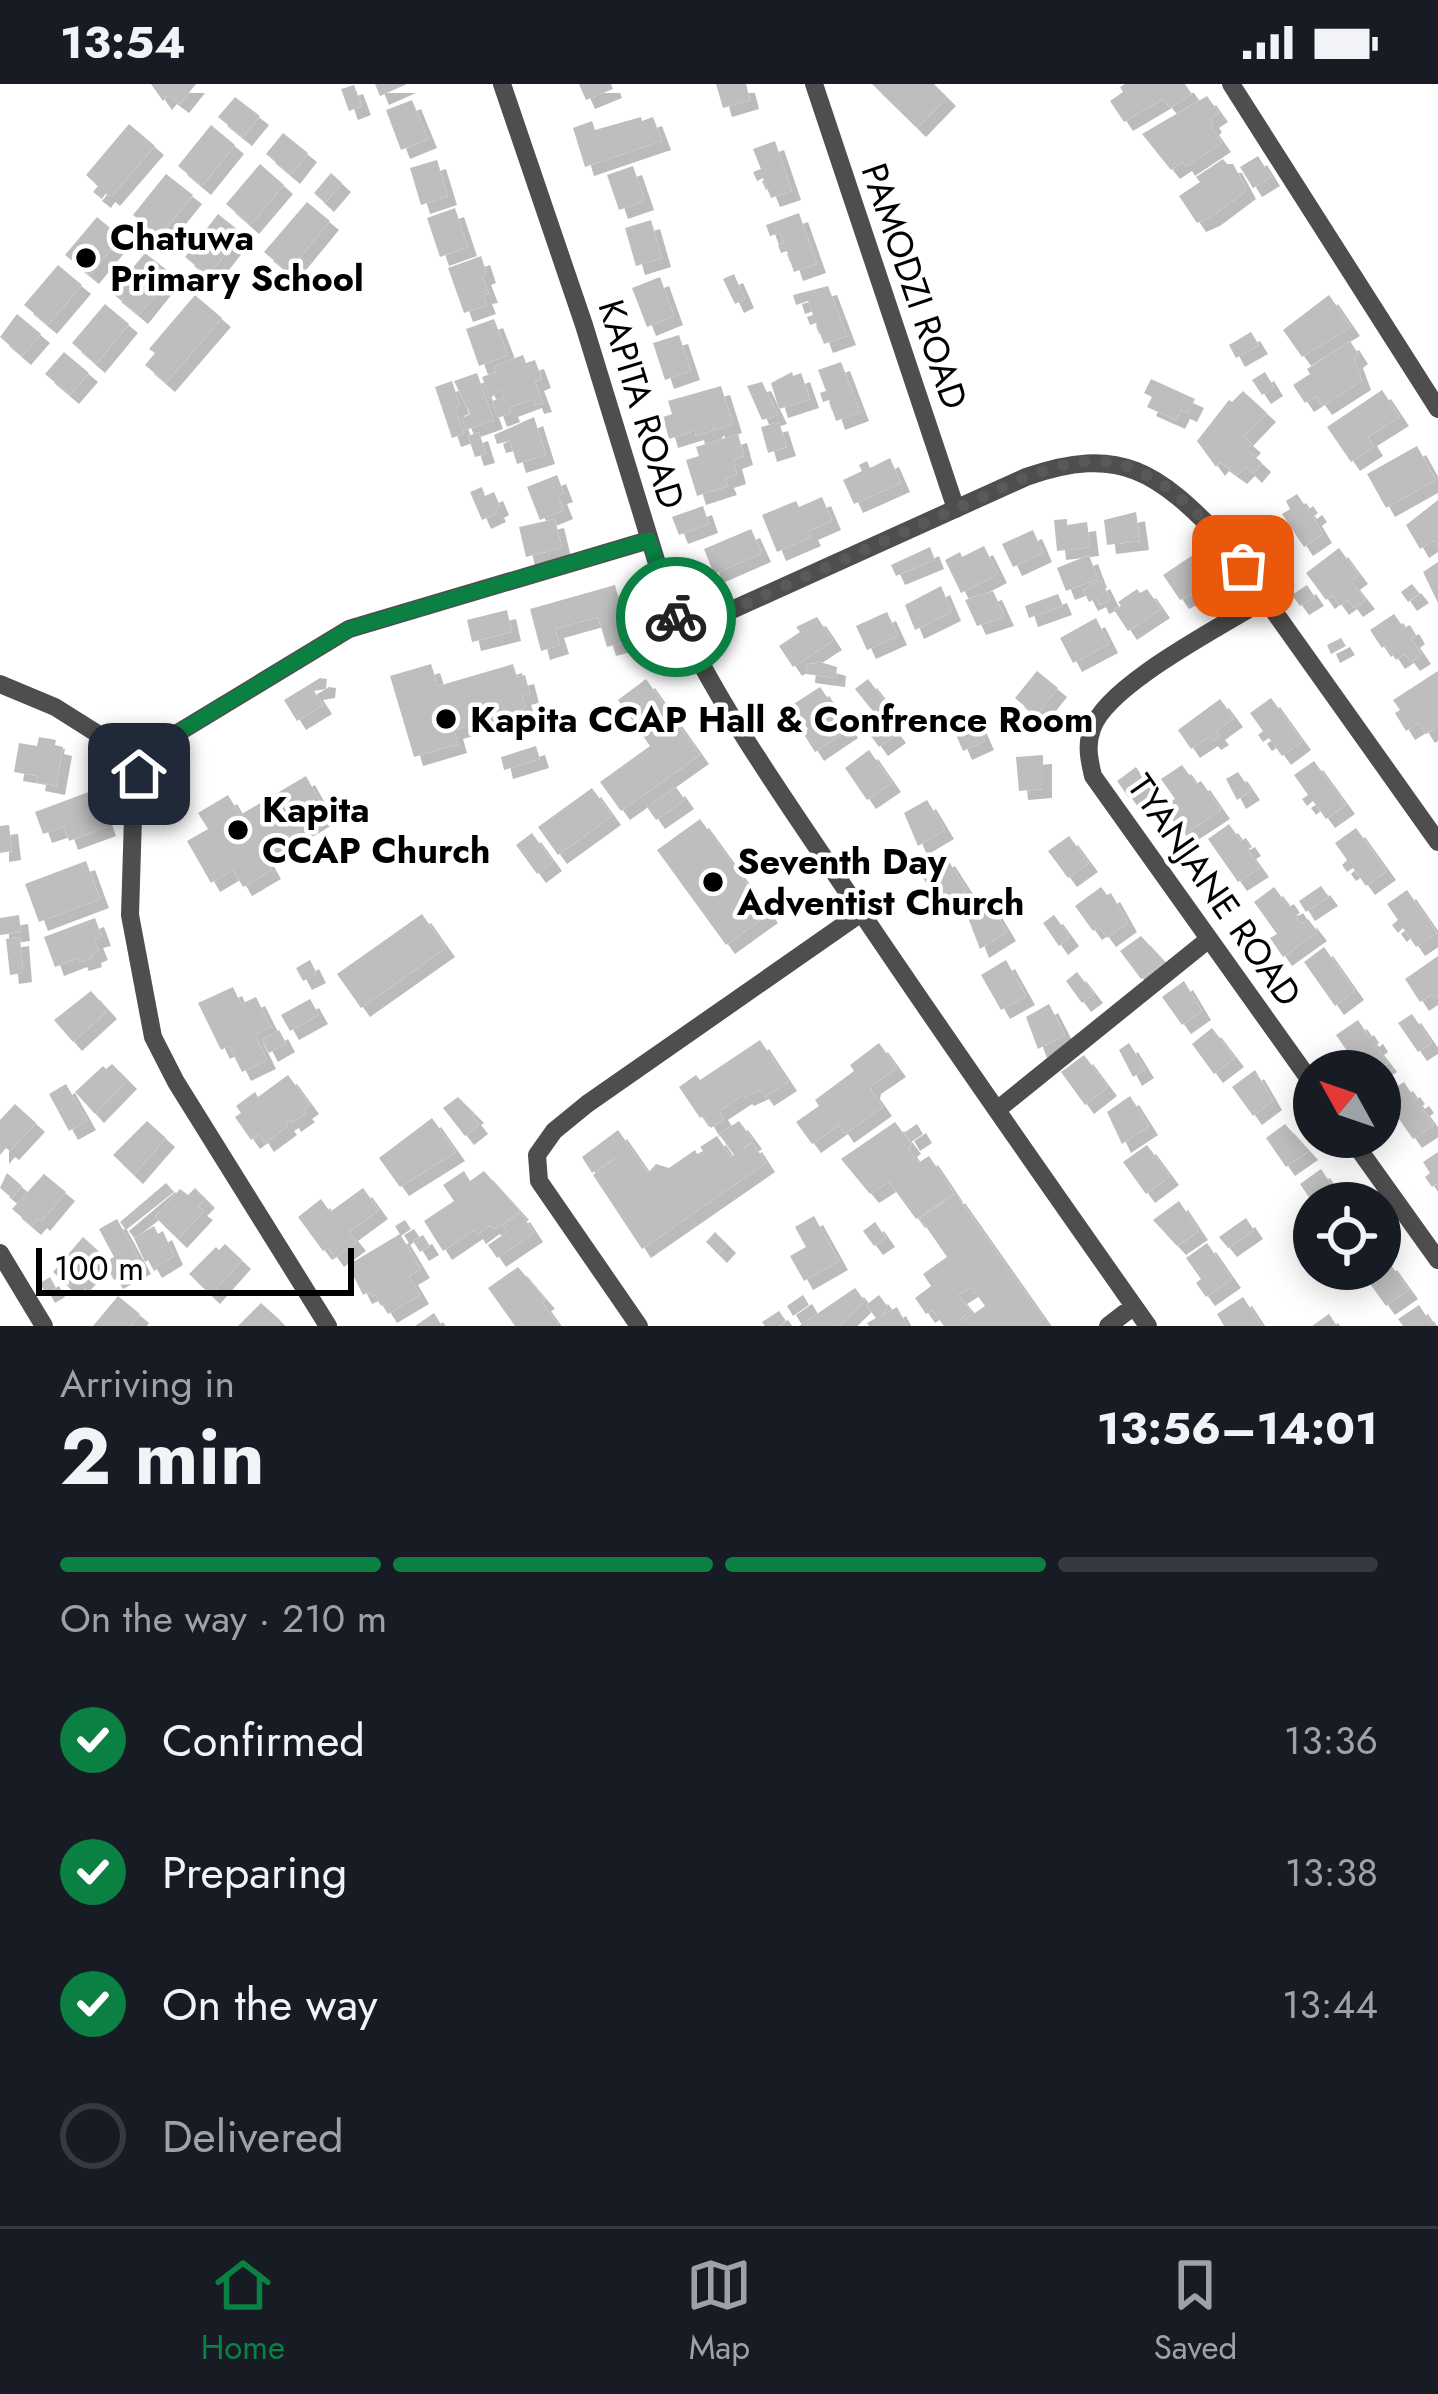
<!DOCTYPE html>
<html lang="en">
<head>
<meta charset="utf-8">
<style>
  body { margin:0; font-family:Jost,sans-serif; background:#20242c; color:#f1f3f6; height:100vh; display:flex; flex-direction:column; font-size:45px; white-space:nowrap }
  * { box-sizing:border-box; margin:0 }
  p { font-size:39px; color:#9ea1a6 }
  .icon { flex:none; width:66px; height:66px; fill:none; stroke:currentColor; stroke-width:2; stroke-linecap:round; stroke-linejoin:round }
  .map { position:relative; height:1242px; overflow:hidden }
  .sheet { display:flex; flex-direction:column; background:#171b24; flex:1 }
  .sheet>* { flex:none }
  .needle { width:78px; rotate:310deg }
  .fabs { position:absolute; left:1293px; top:966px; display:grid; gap:24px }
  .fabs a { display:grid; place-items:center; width:108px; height:108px; border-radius:50%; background:#171b24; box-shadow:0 6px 30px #0003; font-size:60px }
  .scale { position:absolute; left:36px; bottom:30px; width:318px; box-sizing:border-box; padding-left:12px; border:6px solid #000; border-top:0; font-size:33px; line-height:42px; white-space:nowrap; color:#000; -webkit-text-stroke:9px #fff; paint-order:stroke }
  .pin { position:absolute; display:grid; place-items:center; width:102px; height:102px; color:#fff; margin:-51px; border-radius:24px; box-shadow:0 6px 18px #0006 }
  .courier { position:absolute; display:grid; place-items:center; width:120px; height:120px; margin:-60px; border:9px solid #0b8043; border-radius:50%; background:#fff; color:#222; box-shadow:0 3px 15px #0007 }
  .headline em { font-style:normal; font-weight:700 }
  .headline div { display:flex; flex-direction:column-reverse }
  .headline { display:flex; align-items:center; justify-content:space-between; height:204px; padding:0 60px }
  h1 { font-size:78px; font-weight:700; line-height:90px }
  .bar { display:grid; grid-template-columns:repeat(4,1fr); gap:18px 12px; align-content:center; height:144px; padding:0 60px }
  .bar i { height:15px; border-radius:9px; background:#363941 }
  .bar .on { background:#0b8043 }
  .bar p { grid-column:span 4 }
  ol { padding:0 60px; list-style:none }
  li { display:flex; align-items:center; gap:36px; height:132px }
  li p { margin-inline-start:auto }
  li .icon { padding:12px; border-radius:50%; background:#0b8043; color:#fff; stroke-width:4 }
  li:last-child { color:#9ea1a6 }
  li i { width:66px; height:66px; border:6px solid #363941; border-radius:50% }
  .status { display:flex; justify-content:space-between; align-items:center; height:84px; padding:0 60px; background:#171b24; direction:ltr }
  .status svg { height:33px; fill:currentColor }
  .menu { display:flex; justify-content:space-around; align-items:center; height:168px; border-top:3px solid #363941; background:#171b24; font-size:33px; color:#9ea1a6 }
  .menu a { display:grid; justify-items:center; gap:6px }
  .menu .on { color:#0b8043 }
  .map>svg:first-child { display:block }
  .building { fill:#bebebe; filter:url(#shadow) }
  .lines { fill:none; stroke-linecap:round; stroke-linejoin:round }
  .street { stroke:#4e4e4e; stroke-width:18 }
  .done { stroke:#595959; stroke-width:12; stroke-dasharray:0 21.6 }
  .route { stroke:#0b8043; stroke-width:15 }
  .poi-dot { fill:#000; stroke:#fff; stroke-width:4.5 }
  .labels { text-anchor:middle; stroke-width:9; stroke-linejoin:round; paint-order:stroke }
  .poi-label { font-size:36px; font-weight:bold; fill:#000; stroke:#fff; text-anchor:start }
  .street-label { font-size:36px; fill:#000; stroke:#fff }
</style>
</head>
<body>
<div class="status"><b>13:54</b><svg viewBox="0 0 49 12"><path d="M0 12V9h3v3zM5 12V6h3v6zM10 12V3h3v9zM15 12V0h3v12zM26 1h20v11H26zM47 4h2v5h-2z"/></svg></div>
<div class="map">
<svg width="1438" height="1242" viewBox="0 0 1438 1242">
  <defs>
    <filter id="shadow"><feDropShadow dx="9" dy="9" stdDeviation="0" flood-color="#0004"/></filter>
  </defs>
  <rect width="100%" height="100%" fill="#fff"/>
  <!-- building -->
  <path class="building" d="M151 0H196L180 20 168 11 163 17Z
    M375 0H407L380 12Z
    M579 0H611L613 5 586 16Z
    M716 0H746L750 16 723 24Z
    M872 0H934L947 13 917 44Z
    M1125 0H1185L1192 10 1170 24 1163 15 1124 38 1110 17 1123 8 1120 3Z
    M354 1 362 22 349 27 341 5Z
    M1207 12 1219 29 1210 35 1213 39 1210 42 1222 59 1186 83 1183 78 1171 86 1142 50Z
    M235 13 260 32 243 53 218 33Z
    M412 16 428 55 401 66 386 26Z
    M641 33 642 37 653 33 662 57 585 83 573 44 592 37 595 46Z
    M129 40 155 62 111 113 106 109 102 115 93 108 98 102 86 91Z
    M211 41 235 61 202 102 178 82Z
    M283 49 308 69 291 91 266 70Z
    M775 57 792 107 771 114 763 94 757 97 753 88 761 85 753 65Z
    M1258 72 1271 93 1253 104 1240 83Z
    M1223 75 1227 80H1233L1247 106 1211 133 1197 139 1179 112 1200 98 1196 93Z
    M437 76 448 112 421 121 410 84Z
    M260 80 284 101 250 141 226 120Z
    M633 82 645 117 619 126 607 91Z
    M331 89 342 99 325 119 314 109Z
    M166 90 193 111 160 152 133 131Z
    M307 118 330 137 288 188 264 168Z
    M455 124 468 163 440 173 427 134Z
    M799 129 817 180 794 188 787 167 781 169 778 161 784 159 780 149 770 152 766 141Z
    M218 130 242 149 208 192 185 173Z
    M97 133 121 153 90 191 65 171Z
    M651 136 662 174 636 182 625 144Z
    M145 169 172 190 139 231 112 209Z
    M481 172 487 190 482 192 489 210 483 211 487 221 464 229 448 184Z
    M58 181 82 201 48 241 24 221Z
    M734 190 745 215 735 220 723 195Z
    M660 193 674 232 647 243 632 204Z
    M828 202 847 252 824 260 816 239 810 241 807 233 813 231 808 217 796 221 793 211Z
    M195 211 222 234 166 299 145 281 155 269 149 265Z
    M1329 211 1351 243 1302 273 1283 246Z
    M105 220 129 240 96 280 72 259Z
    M17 230 41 250 22 272 0 253Z
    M494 235 508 271 479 282 466 245Z
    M1251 248 1259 261 1236 274 1229 261Z
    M679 251 691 287 665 296 653 259Z
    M1350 257 1359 271 1354 275 1362 297 1323 322 1316 312 1305 319 1293 301 1310 290 1307 285Z
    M64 268 89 289 70 311 45 290Z
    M523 271 526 279 535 276 542 295 535 298 543 319 535 321 533 315 509 324 511 329 498 334 492 317 504 313 500 305 490 315 482 293 496 288 494 282Z
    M841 278 860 328 836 337 829 316 823 318 820 309 826 307 818 286Z
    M792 288 793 292 801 289 810 315 779 325 771 299Z
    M1265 288 1274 303 1262 311 1252 296Z
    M477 289 494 336 466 346 462 334 470 330 454 297Z
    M1151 295 1195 315 1188 329 1181 326 1176 336 1147 323 1152 313 1144 309Z
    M452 297 460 321 455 323 464 350 452 354 435 303Z
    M762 298 778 331 762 336 747 302Z
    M721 302 733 340 716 346 715 342 712 347 696 352 695 347 669 355 663 333 672 330 668 317Z
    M1382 306 1400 333 1368 353 1374 363 1351 378 1327 343Z
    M1243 307 1267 329 1244 353 1252 360 1247 365 1262 379 1253 390 1246 383 1238 391 1220 378 1216 383 1197 357 1229 316 1232 318Z
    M534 333 546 371 517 380 510 357 497 360 494 351Z
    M779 338 787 363 768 369 761 343Z
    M479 348 486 370 475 373 468 352Z
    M738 350 744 372 733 376 737 391 725 395 728 402 697 412 686 376 699 372 696 363Z
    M1417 362 1436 396 1386 424 1367 390Z
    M890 374 901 399 854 420 843 396 862 387 859 381 867 377 870 384Z
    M557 391 564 409 558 411 564 426 540 436 527 403Z
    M482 403 485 412 494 408 500 422 495 425 497 429 482 436 470 408Z
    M1297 410 1308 426 1313 422 1318 429 1313 433 1323 450 1304 463 1282 430 1290 425 1286 417Z
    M822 413 832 437 809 447 812 453 777 468 762 431 796 417 799 423Z
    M1438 416V462L1434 456 1420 465 1406 441Z
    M703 422 709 440 679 451 672 433Z
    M1136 428 1140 457 1107 461 1104 436Z
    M555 435 562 464 526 473 519 443Z
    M1067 435V441L1087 438 1090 463 1057 467 1054 436Z
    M751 445 762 469 714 490 704 465Z
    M1033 446 1043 469 1013 483 1002 460Z
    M984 462 998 490 961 509 945 476 960 468 962 473Z
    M930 463 935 476 896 492 891 481Z
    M1339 464 1359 491 1351 497 1366 516 1354 524 1348 516 1340 522 1332 511 1326 516 1306 489Z
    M1199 467 1219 496 1180 516 1163 491Z
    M1089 471 1098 495 1066 507 1057 484Z
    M1276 478 1286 493 1277 499 1267 483Z
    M1438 478V519L1423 488Z
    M1101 496 1111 516 1100 521 1097 514 1089 518 1083 506Z
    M1412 500 1420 510 1408 518 1401 508Z
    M615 501 630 557 607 563 598 533 555 545 560 561 541 567 530 525Z
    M1307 501 1315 513 1300 522 1292 511Z
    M941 502 952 528 915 546 905 521Z
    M1137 505 1140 509 1147 505 1161 525 1128 547 1114 526 1121 522 1118 518Z
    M993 507 1005 533 977 542 965 516Z
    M1058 510 1063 522 1029 534 1025 522Z
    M507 526 512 548 472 558 467 536Z
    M887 528 898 552 867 566 856 542Z
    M1394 530 1404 544 1410 541 1416 551 1411 555 1422 571 1411 578 1405 570 1396 576 1386 561 1382 564 1370 546Z
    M817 533 833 557 793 583 779 562 800 548 796 543Z
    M1096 534 1109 560 1073 579 1060 554Z
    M1341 554 1346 562 1331 570 1327 561Z
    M817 577 837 583 836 594 806 590 807 579 816 580Z
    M431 580 438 602 513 580 517 593 525 591 530 610 522 612 526 624 454 646 458 660 414 673 390 592Z
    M1037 587 1058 604 1036 632 1015 614Z
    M1438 587V642L1426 650 1419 639 1406 647 1395 629 1400 626 1393 616Z
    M320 594 327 595 326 605 314 607 323 621 297 637 284 616Z
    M646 595 700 671 621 727 600 698 650 662 618 616Z
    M868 595 888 621 876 631 855 605Z
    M820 603 849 645 815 668 803 649 808 645 792 621Z
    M1271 614 1302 657 1282 672 1269 654 1263 658 1258 651 1263 647 1250 629Z
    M1220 615 1234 634 1216 647 1220 652 1212 657 1209 653 1191 665 1178 646Z
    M973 630 985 657 963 667 951 639Z
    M889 639 897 650 879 663 871 652Z
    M39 653 56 656 55 661 63 663 56 702 36 698 37 692 14 688 19 659 37 662Z
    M536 662 540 675 504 686 501 673Z
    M869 666 892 699 867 716 845 684Z
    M1043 671V705L1019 707 1016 673Z
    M1314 677 1346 721 1326 735 1313 717 1307 722 1302 715 1308 711 1294 691Z
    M1182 681 1196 700 1201 697 1221 726 1183 751 1163 722 1175 715 1161 695Z
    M1136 683 1148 701 1129 714 1117 697Z
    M1238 688 1251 707 1237 716 1226 695Z
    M306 692 327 730 262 768 272 786 243 803 233 786 211 799 187 757 208 745 198 729 228 711 240 731Z
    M676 703 685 716 656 736 647 723Z
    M592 704 612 732 558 771 538 743Z
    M94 706 107 743 69 757 64 743 43 750 35 728Z
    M927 716 945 746 918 762 904 729Z
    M700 735 769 830 726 861 657 766Z
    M1229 740 1241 757 1246 754 1252 763 1247 766 1260 784 1238 798 1208 755Z
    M9 741 12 767 0 769V742Z
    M1356 744 1387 787 1366 802 1353 784 1347 788 1342 781 1347 776 1335 759Z
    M532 749 553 778 537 790 516 761Z
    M1069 752 1089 779 1068 794 1048 767Z
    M946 773 967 806 941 823 920 789Z
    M86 777 100 815 39 838 25 800Z
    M1321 802 1329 813 1306 828 1299 817Z
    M1101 803 1107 811 1111 809 1128 839 1107 854 1099 843 1093 847 1075 822Z
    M1274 803 1289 823 1294 820 1300 829 1295 832 1301 840 1308 835 1318 848 1283 873 1270 854 1277 850 1254 818Z
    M1407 806 1437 849 1416 863 1403 844 1398 849 1392 841 1398 836 1387 820Z
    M989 818 1007 848 980 865 967 831Z
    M422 830 446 864 361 924 337 890Z
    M19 831 21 848 0 851V834Z
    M1054 831 1070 853 1059 862 1043 839Z
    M95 834 102 853 94 855 99 867 92 870 93 874 80 878 78 874 55 883 44 853Z
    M1141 852 1165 878 1141 895 1120 867Z
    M20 853 23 889 10 891 6 855Z
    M1324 863 1355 907 1335 922 1304 878Z
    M1438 872V911L1434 914 1432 910 1420 918 1405 895Z
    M310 876 317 890 303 897 296 884Z
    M1006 876 1026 912 1001 926 981 891Z
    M1077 888 1094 910 1082 919 1066 897Z
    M1184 897 1202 927 1182 941 1162 913Z
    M233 903 241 920 256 913 271 943 255 951 267 976 242 988 229 962 221 966 198 919Z
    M91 907 108 926 73 958 54 936Z
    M310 915 319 931 290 947 281 931Z
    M1049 920 1065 951 1038 965 1026 933Z
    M1412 930 1432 959 1418 968 1398 939Z
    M1358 936 1370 954 1374 951 1379 959 1375 962 1388 979 1376 987H1361L1336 951Z
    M1212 944 1235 974 1214 990 1192 960Z
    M279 946 286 959 269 969 262 956Z
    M760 956 788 998 765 1013 760 1006 745 1013 743 1011 719 1027 724 1035 711 1044 704 1032 700 1034 679 1003 696 991 700 996Z
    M879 959 897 984 872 1001 871 1006 883 1023 845 1050 839 1041 812 1060 796 1038 819 1022 815 1016 854 987 850 981Z
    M1129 959 1145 985 1133 993 1119 966Z
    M1084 971 1108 1003 1085 1021 1061 988Z
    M112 980 128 996 95 1030 75 1008 103 982 106 985Z
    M1255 986 1273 1017 1253 1032 1232 1003Z
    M288 991 310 1021 303 1026 306 1029 292 1039 290 1035 285 1038 288 1042 265 1059 259 1050 251 1056 235 1033 241 1029 236 1022 255 1008 258 1013Z
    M1404 998 1416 1016 1420 1013 1425 1020 1421 1023 1434 1041 1413 1055 1383 1012Z
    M66 1000 87 1037 69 1047 49 1010Z
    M1130 1012 1149 1042 1122 1060 1107 1028Z
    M458 1013 475 1030 472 1032 479 1041 465 1052 443 1024Z
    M15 1020 36 1039 10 1067 6 1064 0 1071V1036Z
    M432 1034 456 1068 400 1103 379 1074Z
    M147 1037 166 1054 134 1091 113 1071Z
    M739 1037 753 1056 742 1065 753 1059 766 1079 642 1165 593 1091 620 1071 592 1089 582 1073 618 1046 648 1089 656 1080 669 1084 695 1066 697 1070 703 1067 700 1063 717 1052 731 1073 734 1071 719 1050Z
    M895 1038 912 1061 908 1064 918 1079 929 1072 954 1109 916 1135 889 1098 870 1110 841 1075Z
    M917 1040 923 1050 911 1058 905 1048Z
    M1285 1040 1309 1067 1286 1083 1266 1054Z
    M1147 1061 1170 1092 1146 1110 1123 1078Z
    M1438 1068V1099L1432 1103 1425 1093 1430 1089 1423 1078Z
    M1321 1085 1341 1115 1335 1119H1313L1300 1100Z
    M464 1087 470 1097 484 1087 520 1127 494 1145 491 1141 477 1151 474 1146 443 1167 424 1137 454 1117 443 1101Z
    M7 1089 22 1102 12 1114 0 1104Z
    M44 1090 66 1108 41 1138 38 1135 32 1142 12 1125Z
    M166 1099 174 1108 126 1146 120 1138Z
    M195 1104 206 1115 198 1123 204 1127 178 1155 155 1133 180 1105 188 1111Z
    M363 1104 379 1126 349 1148 357 1158 335 1174 328 1164 323 1167 298 1133 321 1115 330 1128Z
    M956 1110 1044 1235 1035 1242H956L985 1222 971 1203 958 1211 971 1227 951 1242H944L932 1226 926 1230 915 1214 931 1202 923 1190 947 1173 920 1134Z
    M1179 1117 1199 1147 1177 1162 1153 1136Z
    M521 1129 534 1149 497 1174 488 1161 507 1148 503 1141Z
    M814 1132 839 1177 804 1197 790 1172 806 1163 795 1143Z
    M1246 1134 1254 1146 1228 1164 1219 1153Z
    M117 1135 142 1181 114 1196 104 1178 114 1173 99 1145Z
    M405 1136 411 1145 401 1152 395 1142Z
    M875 1138 886 1154 874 1162 863 1147Z
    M154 1142 158 1150 163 1147 174 1172 153 1185 148 1176 145 1178 134 1154Z
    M715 1148 727 1160 718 1170 706 1158Z
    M400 1150 421 1185 409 1192 420 1211 388 1230 376 1211 372 1213 369 1208 363 1211 348 1181Z
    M423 1151 430 1162 420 1168 413 1157Z
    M83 1153 104 1172 80 1199 76 1196 69 1203 53 1188Z
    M1207 1159 1232 1195 1206 1213 1196 1199 1201 1195 1186 1174Z
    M225 1160 242 1176 211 1211 189 1190 216 1163 219 1166Z
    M1388 1177 1409 1206 1386 1222 1365 1193Z
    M518 1183 546 1216 542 1218 559 1242H515L488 1204Z
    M50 1193 56 1204 46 1210 40 1199Z
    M855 1204 865 1217 839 1242H799Z
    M803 1211 809 1221 793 1232 787 1222Z
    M879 1211 888 1223 881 1232 897 1223 907 1242H869L867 1239 876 1234 866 1221Z
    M118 1212 140 1230 131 1242H93Z
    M1243 1213 1262 1242H1224L1217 1230Z
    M261 1219 281 1237 276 1242H238Z
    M1419 1221 1431 1239 1434 1237 1437 1242H1403L1398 1235Z
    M779 1227 786 1237 779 1242H765L762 1238Z
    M434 1229 442 1242H415Z
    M1329 1230 1337 1242H1312Z"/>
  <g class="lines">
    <!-- street -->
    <path class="street" d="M502 0 584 241 667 512C714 615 779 707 842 800 942 949 1045 1096 1148 1242
      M814 0 956 425
      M1231 0 1438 325
      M1267 514C1225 541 1107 600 1092 645 1086 661 1089 675 1093 692L1314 1002
      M683 548 1026 393C1120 360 1158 388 1224 457L1438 758
      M0 600 55 623 144 679
      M997 1026 1209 855
      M1350 1053 1438 1176
      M0 1169 44 1242
      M328 1242 176 998 153 953 130 831 133 733 139 690 144 679 171 653 349 545 649 456
      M639 1242 539 1097 537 1071 554 1047 587 1020 861 829
      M1108 1242 1134 1222"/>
  </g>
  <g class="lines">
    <!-- done -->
    <path class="done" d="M676 533 683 548 1026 393C1047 386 1067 378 1090 377 1153 373 1208 438 1243 482"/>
    <!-- route -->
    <path class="route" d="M139 690 144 679 171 653 349 545 649 456 676 533"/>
  </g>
  <!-- markers -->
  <g class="poi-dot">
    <circle cx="86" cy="174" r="12"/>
    <circle cx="446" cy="635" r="12"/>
    <circle cx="238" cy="746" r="12"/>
    <circle cx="713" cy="798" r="12"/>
  </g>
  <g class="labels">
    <!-- poi labels -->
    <g class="poi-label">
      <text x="110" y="166">Chatuwa<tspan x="110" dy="41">Primary School</tspan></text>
      <text x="470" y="648">Kapita CCAP Hall &amp; Confrence Room</text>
      <text x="262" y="738">Kapita<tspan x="262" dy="41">CCAP Church</tspan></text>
      <text x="737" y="790">Seventh Day<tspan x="737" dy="41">Adventist Church</tspan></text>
    </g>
    <!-- street labels -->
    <g class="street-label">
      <text transform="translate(915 202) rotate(71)" y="13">PAMODZI ROAD</text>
      <text transform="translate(642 320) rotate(73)" y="13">KAPITA ROAD</text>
      <text transform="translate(1215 806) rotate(55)" y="13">TYANJANE ROAD</text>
    </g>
  </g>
</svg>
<div class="fabs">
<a><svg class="needle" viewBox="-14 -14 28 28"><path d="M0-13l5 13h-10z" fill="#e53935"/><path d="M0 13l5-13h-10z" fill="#9ea1a6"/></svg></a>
<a><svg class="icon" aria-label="locate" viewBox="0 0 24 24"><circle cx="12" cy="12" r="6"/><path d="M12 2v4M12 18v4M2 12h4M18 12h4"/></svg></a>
</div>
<div class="scale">100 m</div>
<div class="pin" style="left:1243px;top:482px;background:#ea580c"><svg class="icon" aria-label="bag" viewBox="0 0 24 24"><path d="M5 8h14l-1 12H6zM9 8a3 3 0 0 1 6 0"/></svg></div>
<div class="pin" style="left:139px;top:690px;background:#1f2937"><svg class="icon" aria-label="home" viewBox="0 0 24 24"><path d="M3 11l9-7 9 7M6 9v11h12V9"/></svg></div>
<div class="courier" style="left:676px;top:533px"><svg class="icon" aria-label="bike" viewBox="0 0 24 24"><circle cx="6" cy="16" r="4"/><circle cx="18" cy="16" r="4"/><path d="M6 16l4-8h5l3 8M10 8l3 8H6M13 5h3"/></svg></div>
</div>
<section class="sheet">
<div class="headline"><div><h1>2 min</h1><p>Arriving in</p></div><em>13:56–14:01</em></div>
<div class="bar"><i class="on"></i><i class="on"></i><i class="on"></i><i></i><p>On the way · 210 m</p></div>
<ol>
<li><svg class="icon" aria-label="check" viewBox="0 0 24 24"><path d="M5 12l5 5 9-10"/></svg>Confirmed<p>13:36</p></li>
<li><svg class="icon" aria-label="check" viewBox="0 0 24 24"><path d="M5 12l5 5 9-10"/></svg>Preparing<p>13:38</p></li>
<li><svg class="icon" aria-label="check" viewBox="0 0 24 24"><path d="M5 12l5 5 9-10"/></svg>On the way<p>13:44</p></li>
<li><i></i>Delivered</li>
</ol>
</section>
<nav class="menu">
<a class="on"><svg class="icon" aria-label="home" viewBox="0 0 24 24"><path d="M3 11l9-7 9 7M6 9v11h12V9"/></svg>Home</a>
<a><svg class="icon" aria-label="map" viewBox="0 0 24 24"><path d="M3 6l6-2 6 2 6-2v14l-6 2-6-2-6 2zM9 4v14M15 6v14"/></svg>Map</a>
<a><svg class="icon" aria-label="saved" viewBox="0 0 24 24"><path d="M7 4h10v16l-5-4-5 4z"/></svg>Saved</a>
</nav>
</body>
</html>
